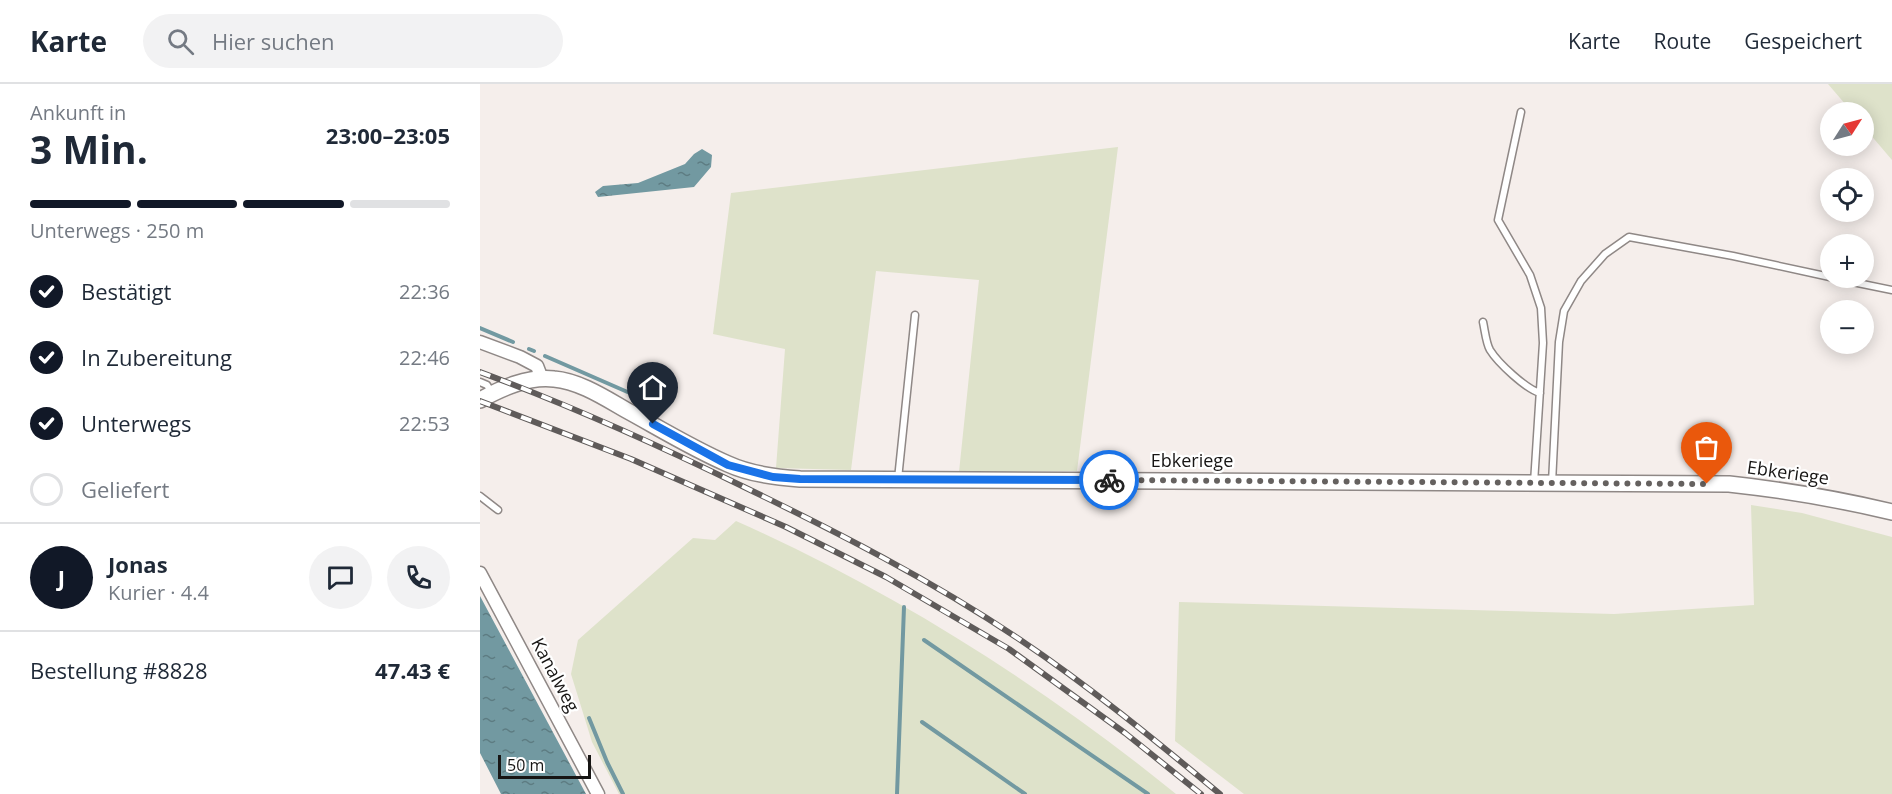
<!DOCTYPE html>
<html lang="de">
<head>
<meta charset="utf-8">
<style>
  body { margin:0; font-family:"Open Sans",sans-serif; background:#f2f2f3; color:#1f2937; height:100vh; display:flex; flex-direction:column; font-size:22px; white-space:nowrap }
  * { box-sizing:border-box; margin:0 }
  p { font-size:20px; color:#747a83 }
  .icon { flex:none; width:33px; height:33px; fill:none; stroke:currentColor; stroke-width:2; stroke-linecap:round; stroke-linejoin:round }
  .map { position:relative; flex:1; overflow:hidden }
  .sheet { display:flex; flex-direction:column; background:#fff; width:480px }
  .sheet>* { flex:none }
  .needle { width:39px; rotate:54deg }
  .fabs { position:absolute; left:1340px; top:18px; display:grid; gap:12px }
  .fabs a { display:grid; place-items:center; width:54px; height:54px; border-radius:50%; background:#fff; box-shadow:0 3px 15px #0003; font-size:30px }
  .scale { position:absolute; left:18px; bottom:15px; width:93px; box-sizing:border-box; padding-left:6px; border:3px solid #171514; border-top:0; font-size:16px; line-height:21px; white-space:nowrap; color:#171514; -webkit-text-stroke:4px #fff; paint-order:stroke }
  .pin { position:absolute; display:grid; place-items:center; width:51px; height:51px; color:#fff; margin:-62px -26px; border-radius:50% 50% 50% 0; rotate:-45deg; box-shadow:0 0 6px #0007 }
  .pin .icon { rotate:45deg }
  .courier { position:absolute; display:grid; place-items:center; width:60px; height:60px; margin:-30px; border:4px solid #1a73e8; border-radius:50%; background:#fff; color:#222; box-shadow:0 2px 8px #0007 }
  .overview em { font-style:normal; font-weight:700 }
  .overview div { display:flex; flex-direction:column-reverse }
  .overview { display:flex; align-items:center; justify-content:space-between; height:102px; padding:0 30px }
  h1 { font-size:39px; font-weight:700; line-height:45px }
  .bar { display:grid; grid-template-columns:repeat(4,1fr); gap:9px 6px; align-content:center; height:72px; padding:0 30px }
  .bar i { height:8px; border-radius:4px; background:#e0e1e3 }
  .bar .selected { background:#111827 }
  .bar p { grid-column:span 4 }
  .line { display:flex; align-items:center; gap:15px; padding:0 30px; border-top:2px solid #e0e1e3 }
  .line div { flex:1 }
  .round { display:grid; place-items:center; flex:none; width:63px; height:63px; border-radius:32px; background:#f2f2f3 }
  ol { padding:0 30px; list-style:none }
  li { display:flex; align-items:center; gap:18px; height:66px }
  li p { margin-inline-start:auto }
  li .icon { padding:6px; border-radius:50%; background:#111827; color:#fff; stroke-width:4 }
  li:last-child { color:#747a83 }
  li i { width:33px; height:33px; border:3px solid #e0e1e3; border-radius:50% }
  header { display:flex; align-items:center; gap:36px; box-sizing:border-box; height:84px; padding:0 30px; background:#fff; border-bottom:2px solid #e0e1e3 }
  header strong { font-size:28px }
  nav { display:flex; gap:33px; margin-inline-start:auto; font-size:21px }
  .search { width:420px; height:54px; background:#f2f2f3; display:flex; align-items:center; gap:15px; box-sizing:border-box; padding:0 21px; border-radius:33px; color:#747a83; font-size:22px }
  main { display:flex; flex:1; min-height:0 }
  .map>svg:first-child { display:block }
  .green { fill:#dee2ca }
  .water { fill:url(#water-ripples) }
  .lines { fill:none; stroke-linecap:round; stroke-linejoin:round }
  .stream { stroke:#7299a1; stroke-width:4 }
  .service-casing { stroke:#8f8886; stroke-width:9 }
  .minor-casing { stroke:#8f8886; stroke-width:15 }
  .tertiary-casing { stroke:#8f8886; stroke-width:18 }
  .service { stroke:#fff; stroke-width:6 }
  .minor { stroke:#fff; stroke-width:12 }
  .tertiary { stroke:#fff; stroke-width:15 }
  .rail-casing { stroke:#5f5b5a; stroke-width:6 }
  .rail { stroke:#fff; stroke-width:4; stroke-dasharray:11; stroke-linecap:butt }
  .done { stroke:#65615f; stroke-width:6; stroke-dasharray:0 10.8 }
  .route { stroke:#1a73e8; stroke-width:8 }
  .labels { text-anchor:middle; stroke-width:4.5; stroke-linejoin:round; paint-order:stroke }
  .street-label { font-size:18px; fill:#171514; stroke:#fff }
</style>
</head>
<body>
<header>
<strong>Karte</strong>
<div class="search"><svg class="icon" aria-label="search" viewBox="0 0 24 24"><circle cx="10" cy="10" r="6"/><path d="M15 15l6 6"/></svg>Hier suchen</div>
<nav><a>Karte</a><a>Route</a><a>Gespeichert</a></nav>
</header>
<main>
<section class="sheet">
<div class="overview"><div><h1>3 Min.</h1><p>Ankunft in</p></div><em>23:00–23:05</em></div>
<div class="bar"><i class="selected"></i><i class="selected"></i><i class="selected"></i><i></i><p>Unterwegs · 250 m</p></div>
<ol>
<li><svg class="icon" aria-label="check" viewBox="0 0 24 24"><path d="M5 12l5 5 9-10"/></svg>Bestätigt<p>22:36</p></li>
<li><svg class="icon" aria-label="check" viewBox="0 0 24 24"><path d="M5 12l5 5 9-10"/></svg>In Zubereitung<p>22:46</p></li>
<li><svg class="icon" aria-label="check" viewBox="0 0 24 24"><path d="M5 12l5 5 9-10"/></svg>Unterwegs<p>22:53</p></li>
<li><i></i>Geliefert</li>
</ol>
<div class="line" style="height:108px"><b class="round" style="background:#111827;color:#fff">J</b><div><b>Jonas</b><p>Kurier · 4.4</p></div><a class="round"><svg class="icon" aria-label="chat" viewBox="0 0 24 24"><path d="M4 5h16v11H9l-5 4z"/></svg></a><a class="round"><svg class="icon" aria-label="phone" viewBox="0 0 24 24"><path d="M5 4h4l2 5-3 2q2 4 5 5l2-3 5 2v4C11 20 4 13 5 4z"/></svg></a></div>
<div class="line" style="height:78px"><div>Bestellung #8828</div><b>47.43 €</b></div>
</section>
<div class="map">
<svg width="1412" height="710" viewBox="0 0 1412 710">
  <defs>
    <pattern id="water-ripples" width="26" height="14" patternUnits="userSpaceOnUse" patternTransform="scale(1.5)"><rect width="26" height="14" fill="#7299a1"/><path d="M2 4q2-2 4 0t4 0M15 11q2-2 4 0t4 0" fill="none" stroke="#5d7c82"/></pattern>
  </defs>
  <rect width="100%" height="100%" fill="#f5eeeb"/>
  <!-- green -->
  <path class="green" d="M1348 0H1412V76L1383 42V28H1372Z
    M638 63 597 387 479 388 499 196 396 187 371 386 296 384 305 265 233 250 251 109Z
    M1271 421 1322 429 1412 453V710H764L695 657 699 518 1134 530 1274 521Z
    M256 437C413 507 562 601 696 710H139L112 658 91 590 98 556 213 454 235 456Z"/>
  <!-- water -->
  <path class="water" d="M222 65 232 71 231 83 214 103 118 113 115 108 123 102 158 99 205 80 214 70Z
    M0 512 106 710H21L0 669Z"/>
  <g class="lines">
    <!-- stream -->
    <path class="stream" d="M0 244 33 258
      M49 265 54 267
      M65 272 175 320
      M444 556 668 710
      M109 634 127 678 143 710
      M442 638 545 710
      M417 710 424 523"/>
    <defs>
      <path id="service" d="M1041 28 1018 136 1050 191 1061 224 1063 259 1054 399
        M1353 194 1412 206
        M1003 238C1005 247 1006 259 1010 266 1018 279 1046 305 1060 309
        M0 298 7 301 12 309
        M418 395 435 231
        M1072 399 1079 258 1084 227 1101 197 1125 170 1149 153 1253 172 1350 193
        M0 412 18 426"/>
      <path id="minor" d="M0 258 40 273 57 282 62 295
        M0 489 118 710"/>
      <path id="tertiary" d="M0 316C22 304 48 292 74 295 99 297 125 314 146 326 179 344 213 365 248 380 270 390 295 393 320 395L1249 400C1304 406 1358 415 1412 428"/>
    </defs>
    <!-- service casing -->
    <use href="#service" class="service-casing"/>
    <!-- minor casing -->
    <use href="#minor" class="minor-casing"/>
    <!-- tertiary casing -->
    <use href="#tertiary" class="tertiary-casing"/>
    <!-- service -->
    <use href="#service" class="service"/>
    <!-- minor -->
    <use href="#minor" class="minor"/>
    <!-- tertiary -->
    <use href="#tertiary" class="tertiary"/>
    <defs>
      <path id="rail" d="M0 288C89 321 176 360 262 402 357 448 451 496 539 555 609 602 675 656 740 710
        M0 317 151 375 306 443 406 493 529 565 645 649 721 710"/>
    </defs>
    <!-- rail casing -->
    <use href="#rail" class="rail-casing"/>
    <!-- rail -->
    <use href="#rail" class="rail"/>
  </g>
  <g class="lines">
    <!-- done -->
    <path class="done" d="M629 396 1227 400"/>
    <!-- route -->
    <path class="route" d="M173 340 248 381 293 393 320 395 629 396"/>
  </g>
  <g class="labels">
    <!-- street labels -->
    <g class="street-label">
      <text x="712" y="383">Ebkeriege</text>
      <text transform="translate(1308 389) rotate(8)" y="6">Ebkeriege</text>
      <text transform="translate(75 591) rotate(62)" y="6">Kanalweg</text>
    </g>
  </g>
</svg>
<div class="fabs">
<a><svg class="needle" viewBox="-14 -14 28 28"><path d="M0-13l5 13h-10z" fill="#e53935"/><path d="M0 13l5-13h-10z" fill="#747a83"/></svg></a>
<a><svg class="icon" aria-label="locate" viewBox="0 0 24 24"><circle cx="12" cy="12" r="6"/><path d="M12 2v4M12 18v4M2 12h4M18 12h4"/></svg></a>
<a>+</a>
<a>−</a>
</div>
<div class="scale">50 m</div>
<div class="pin" style="left:1227px;top:400px;background:#ea580c"><svg class="icon" aria-label="bag" viewBox="0 0 24 24"><path d="M5 8h14l-1 12H6zM9 8a3 3 0 0 1 6 0"/></svg></div>
<div class="pin" style="left:173px;top:340px;background:#1f2937"><svg class="icon" aria-label="home" viewBox="0 0 24 24"><path d="M3 11l9-7 9 7M6 9v11h12V9"/></svg></div>
<div class="courier" style="left:629px;top:396px"><svg class="icon" aria-label="bike" viewBox="0 0 24 24"><circle cx="6" cy="16" r="4"/><circle cx="18" cy="16" r="4"/><path d="M6 16l4-8h5l3 8M10 8l3 8H6M13 5h3"/></svg></div>
</div>
</main>
</body>
</html>
